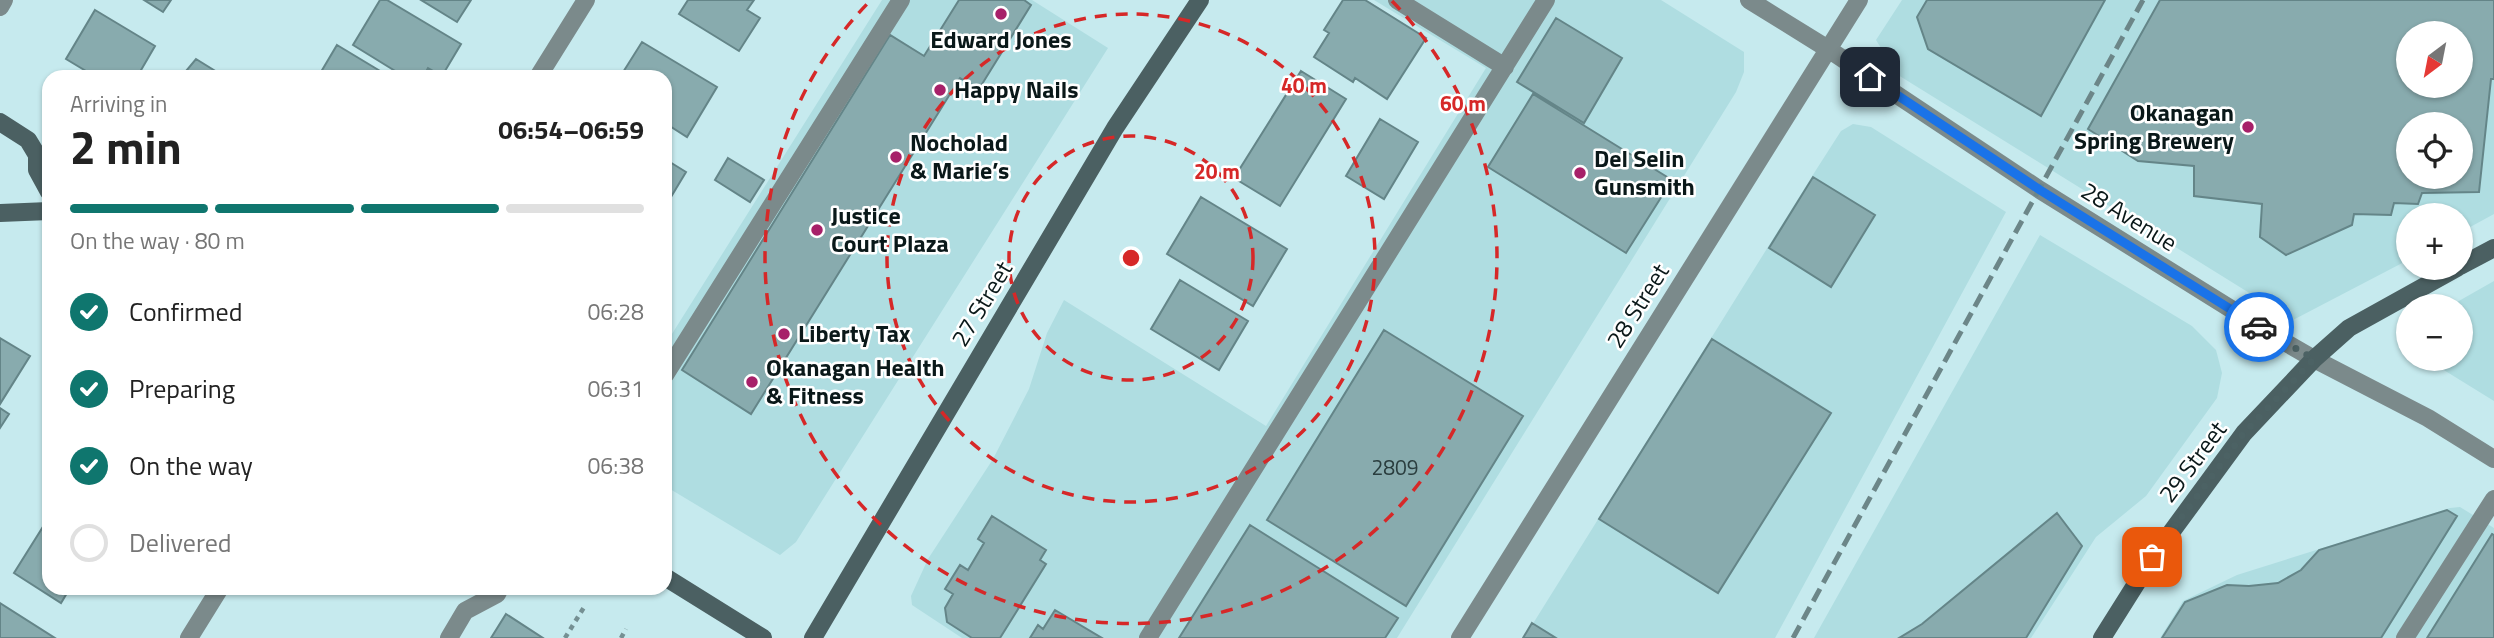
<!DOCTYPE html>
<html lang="en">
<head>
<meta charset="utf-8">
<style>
  body { margin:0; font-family:"Titillium Web",sans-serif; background:#f2f2f2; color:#222; height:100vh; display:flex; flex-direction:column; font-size:26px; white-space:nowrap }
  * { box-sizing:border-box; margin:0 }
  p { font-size:23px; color:#767676 }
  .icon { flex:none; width:38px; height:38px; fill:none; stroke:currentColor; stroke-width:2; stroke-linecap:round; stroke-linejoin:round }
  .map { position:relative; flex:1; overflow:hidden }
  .sheet { position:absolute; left:42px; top:70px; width:630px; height:525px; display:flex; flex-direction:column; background:#fff; border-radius:21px; box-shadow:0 2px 5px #0004 }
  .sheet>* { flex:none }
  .needle { width:46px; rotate:212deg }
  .fabs { position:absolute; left:2396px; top:21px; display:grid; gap:14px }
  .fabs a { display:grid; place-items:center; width:77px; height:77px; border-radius:50%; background:#fff; box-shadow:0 2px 5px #0004; font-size:35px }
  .pin { position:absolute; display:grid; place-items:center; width:60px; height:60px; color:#fff; margin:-30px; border-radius:14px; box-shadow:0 4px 10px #0006 }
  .courier { position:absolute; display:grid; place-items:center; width:70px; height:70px; margin:-35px; border:5px solid #1a73e8; border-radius:50%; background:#fff; color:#222; box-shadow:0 2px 9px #0007 }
  .head em { font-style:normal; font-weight:700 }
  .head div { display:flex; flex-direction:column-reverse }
  .head { display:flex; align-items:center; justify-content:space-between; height:119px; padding:0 28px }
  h1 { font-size:46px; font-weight:700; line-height:52px }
  .bar { display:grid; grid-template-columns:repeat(4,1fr); gap:10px 7px; align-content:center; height:84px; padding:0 28px }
  .bar i { height:9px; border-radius:5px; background:#e0e0e0 }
  .bar .on { background:#0f766e }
  .bar p { grid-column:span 4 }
  ol { padding:0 28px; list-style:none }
  li { display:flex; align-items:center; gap:21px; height:77px }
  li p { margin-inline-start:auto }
  li .icon { padding:7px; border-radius:50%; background:#0f766e; color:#fff; stroke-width:4 }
  li:last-child { color:#767676 }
  li i { width:38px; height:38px; border:4px solid #e0e0e0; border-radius:50% }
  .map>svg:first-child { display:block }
  .built { fill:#afdde1; fill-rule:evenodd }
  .building { fill:#88abae; stroke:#648588; stroke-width:2; fill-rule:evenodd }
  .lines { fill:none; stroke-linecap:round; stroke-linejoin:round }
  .path { stroke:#759093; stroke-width:4.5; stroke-dasharray:5 5; stroke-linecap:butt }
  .lane { stroke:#7b8a8b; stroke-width:18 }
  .street { stroke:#7b8a8b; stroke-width:18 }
  .secondary { stroke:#4b6062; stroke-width:18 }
  .rail { stroke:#6c8688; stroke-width:5; stroke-dasharray:14 7; stroke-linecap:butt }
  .done { stroke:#4c6264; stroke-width:7; stroke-dasharray:0 12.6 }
  .route { stroke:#1a73e8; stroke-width:9 }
  .ring { fill:none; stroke:#d62828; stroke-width:3.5; stroke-dasharray:12 9 }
  .poi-dot { fill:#a72069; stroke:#fff; stroke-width:2.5 }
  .labels { text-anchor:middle; stroke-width:5; stroke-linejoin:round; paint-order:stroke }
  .number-label { font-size:21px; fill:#2a3d3e }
  .poi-label { font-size:24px; font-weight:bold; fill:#0a1819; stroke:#fff; text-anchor:start }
  .street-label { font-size:24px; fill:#0a1819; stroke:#fff }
  .centre { fill:#d62828; stroke:#fff; stroke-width:3.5 }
  .ring-label { font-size:21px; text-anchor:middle; font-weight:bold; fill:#d62828; stroke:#fff; stroke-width:5; stroke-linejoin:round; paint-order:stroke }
</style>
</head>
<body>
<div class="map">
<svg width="2494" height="638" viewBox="0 0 2494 638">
  <rect width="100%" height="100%" fill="#c6eaee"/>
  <!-- built -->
  <path class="built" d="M882 0H1032L1108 48 796 542 780 555 665 486V345Z
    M1374 0H1661L1744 52V72L1736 92 1397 638H962L912 605 911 596 928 559 993 459 1029 389 1047 333 1064 300 1266 426 1486 68Z
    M1902 0H2494V214L2461 232 2460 215H2408V260L2293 320 1898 75 1876 40ZM2408 33H2460V86H2408ZM2408 124H2460V177H2408Z
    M1853 124 1871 127 2006 212 1775 638H1524L1816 170 1841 131Z
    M2040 235 2192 326 2216 350 2222 373 2217 398 2146 496 2096 537 2031 638H1814Z
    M2494 281V401L2426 359H2460V306H2450Z
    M2460 507 2494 528V638H2160L2183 601 2237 575 2450 508Z"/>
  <!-- building -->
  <path class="building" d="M144 0H171L163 12Z
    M380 0H387L461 44 442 76 428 68 423 77H405L353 45Z
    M421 0H471L457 22Z
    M688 0H754L747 10 760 18 739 51 679 14Z
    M959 0H1024L1031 5 979 89 960 78 751 414 682 370 890 35 924 56Z
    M1343 0H1365L1426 38 1387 99 1355 78 1353 82 1314 57 1329 33 1324 30Z
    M1927 0H2105L2041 116 1928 49 1917 17Z
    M2160 0H2494V79H2491L2479 192 2422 193 2418 204 2394 203 2391 215 2354 214 2352 225 2286 255 2260 237 2262 204 2194 196V166L2138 161 2088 129ZM2408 33H2460V86H2408ZM2408 124H2460V177H2408Z
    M95 10 155 46 137 77H96L66 59Z
    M1556 18 1622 58 1584 123 1517 82Z
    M642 42 717 87 687 137 665 123V77H620Z
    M337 45 390 77H318Z
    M196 59 225 77H181Z
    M1301 71 1346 99 1280 206 1234 178Z
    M1533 94 1672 180 1626 253 1488 167Z
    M1380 119 1418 142 1384 199 1346 176Z
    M728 158 764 180 750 202 715 180Z
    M665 159 686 172 665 207Z
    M1813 177 1875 215 1831 287 1769 248Z
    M1201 197 1287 249 1253 306 1167 254Z
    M1180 280 1248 321 1219 370 1151 329Z
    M1384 330 1523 416 1406 606 1267 520Z
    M0 338 30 356 0 404Z
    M1712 339 1831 413 1718 593 1599 519Z
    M0 408 9 414 0 428Z
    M2447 510 2457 516 2381 638H2162L2185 602 2227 585 2249 586 2278 583 2301 570 2319 550Z
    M2057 513 2082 546 2026 638H1899L1922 624Z
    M992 516 1046 550 1040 560 1046 564 1000 638H972L947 622 945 608 953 594 945 589 960 565 968 570 984 543 978 539Z
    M46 522 49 524V588H70L61 603 14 573Z
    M1250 525 1398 618 1385 638H1179Z
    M2492 534 2494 535V638H2427Z
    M0 603 55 638H0Z
    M1055 610 1102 638H1030L1038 625 1043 629Z
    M506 614 543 638H491Z
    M1532 623 1556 638H1523Z"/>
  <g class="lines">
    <!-- path -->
    <path class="path" d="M565 638 586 604
      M621 638 626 629"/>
    <!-- lane -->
    <path class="lane" d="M1397 0 1505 67
      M665 375 901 0
      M449 638 465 611 497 594 500 588
      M1148 638 1546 0
      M2405 638 2494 499"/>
    <!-- street -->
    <path class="street" d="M1749 0 1828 49 2040 190 2276 337 2314 359 2428 418 2494 459
      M0 7 4 0
      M538 77 586 0
      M189 638 220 588
      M1460 638 1859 0"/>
    <!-- secondary -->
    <path class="secondary" d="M0 122 28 140 37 155V170L49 192
      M0 213 49 211
      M2460 266 2494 248
      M665 577 763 638
      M813 638 1115 128 1200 0
      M2102 638 2153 557 2244 433 2314 359 2349 328 2457 268"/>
    <!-- rail -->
    <path class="rail" d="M1793 638 2143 0"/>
  </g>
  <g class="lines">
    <!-- done -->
    <path class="done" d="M2152 557 2244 433 2314 359 2259 327"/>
    <!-- route -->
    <path class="route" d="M1870 77 2040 190 2259 327"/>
  </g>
  <!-- distance rings -->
  <g class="ring">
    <circle cx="1131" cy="258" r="122"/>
    <circle cx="1131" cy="258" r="244"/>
    <path d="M1392 1A366 366 0 1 1 870 1"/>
  </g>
  <!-- markers -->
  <g class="poi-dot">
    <circle cx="1001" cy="14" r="7"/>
    <circle cx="940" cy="90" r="7"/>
    <circle cx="2248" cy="127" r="7"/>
    <circle cx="896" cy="157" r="7"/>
    <circle cx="1580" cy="173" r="7"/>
    <circle cx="817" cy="230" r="7"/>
    <circle cx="784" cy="334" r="7"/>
    <circle cx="752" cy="382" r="7"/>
  </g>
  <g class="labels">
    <!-- number labels -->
    <g class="number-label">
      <text x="1395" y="475">2809</text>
    </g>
    <!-- poi labels -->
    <g class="poi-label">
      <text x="1001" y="48" text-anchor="middle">Edward Jones</text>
      <text x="954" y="98">Happy Nails</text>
      <text x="2234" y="121" text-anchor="end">Okanagan<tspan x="2234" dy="28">Spring Brewery</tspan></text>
      <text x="910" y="151">Nocholad<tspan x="910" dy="28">&amp; Marie’s</tspan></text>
      <text x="1594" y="167">Del Selin<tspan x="1594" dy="28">Gunsmith</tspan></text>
      <text x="831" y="224">Justice<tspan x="831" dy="28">Court Plaza</tspan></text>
      <text x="798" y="342">Liberty Tax</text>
      <text x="766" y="376">Okanagan Health<tspan x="766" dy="28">&amp; Fitness</tspan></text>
    </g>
    <!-- street labels -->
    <g class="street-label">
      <text transform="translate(2129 217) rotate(32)" y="8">28 Avenue</text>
      <text transform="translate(982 304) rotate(-59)" y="8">27 Street</text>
      <text transform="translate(1638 306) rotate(-58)" y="8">28 Street</text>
      <text transform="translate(2193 462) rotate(-53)" y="8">29 Street</text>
    </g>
  </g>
  <circle cx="1131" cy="258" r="10" class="centre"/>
  <g class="ring-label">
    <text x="1304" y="93">40 m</text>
    <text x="1463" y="111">60 m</text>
    <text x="1217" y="179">20 m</text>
  </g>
</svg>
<div class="fabs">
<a><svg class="needle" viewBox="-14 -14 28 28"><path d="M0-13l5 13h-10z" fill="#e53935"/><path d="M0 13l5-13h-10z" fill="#767676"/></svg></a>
<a><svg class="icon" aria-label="locate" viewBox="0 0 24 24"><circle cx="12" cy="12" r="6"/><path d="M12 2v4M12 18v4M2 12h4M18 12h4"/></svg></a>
<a>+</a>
<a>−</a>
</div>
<div class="pin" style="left:2152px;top:557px;background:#ea580c"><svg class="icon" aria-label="bag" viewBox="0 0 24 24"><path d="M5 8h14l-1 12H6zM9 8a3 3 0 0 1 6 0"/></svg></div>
<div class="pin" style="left:1870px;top:77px;background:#1f2937"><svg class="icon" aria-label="home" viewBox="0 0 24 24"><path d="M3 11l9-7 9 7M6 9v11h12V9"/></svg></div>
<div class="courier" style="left:2259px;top:327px"><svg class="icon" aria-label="car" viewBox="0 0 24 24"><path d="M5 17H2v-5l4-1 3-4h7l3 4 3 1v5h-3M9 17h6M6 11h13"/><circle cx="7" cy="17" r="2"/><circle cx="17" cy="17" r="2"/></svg></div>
<section class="sheet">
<div class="head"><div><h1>2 min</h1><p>Arriving in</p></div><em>06:54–06:59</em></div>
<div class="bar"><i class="on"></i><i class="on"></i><i class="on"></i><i></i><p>On the way · 80 m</p></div>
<ol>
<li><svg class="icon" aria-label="check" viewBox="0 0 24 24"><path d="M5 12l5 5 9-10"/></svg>Confirmed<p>06:28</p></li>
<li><svg class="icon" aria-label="check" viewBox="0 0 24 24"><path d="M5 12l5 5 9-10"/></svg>Preparing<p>06:31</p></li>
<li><svg class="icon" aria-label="check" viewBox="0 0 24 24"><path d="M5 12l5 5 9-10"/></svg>On the way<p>06:38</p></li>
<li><i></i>Delivered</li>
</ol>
</section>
</div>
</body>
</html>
